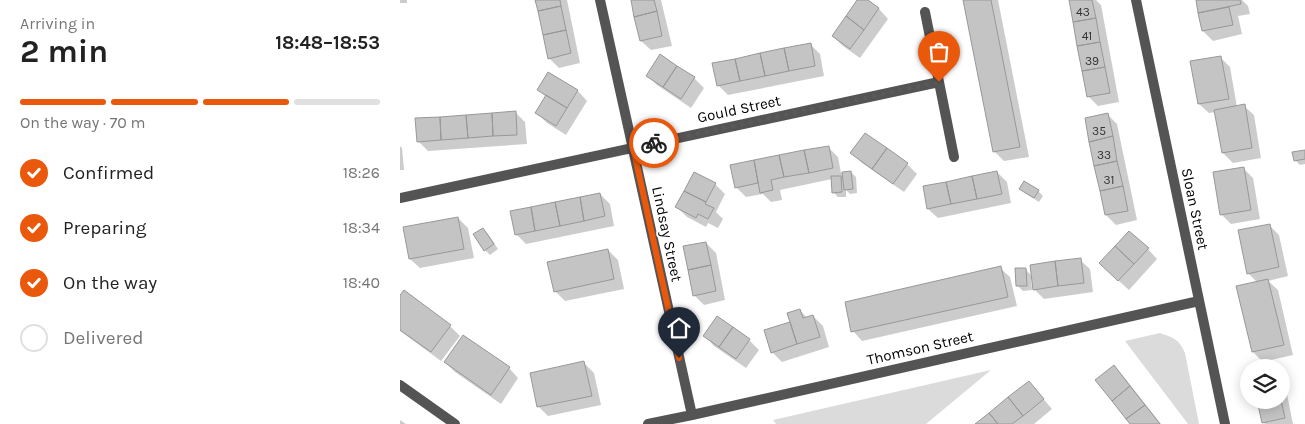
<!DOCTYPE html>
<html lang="en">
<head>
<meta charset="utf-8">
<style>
  body { margin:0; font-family:Karla,sans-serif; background:#f6f6f6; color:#222; height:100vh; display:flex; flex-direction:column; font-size:19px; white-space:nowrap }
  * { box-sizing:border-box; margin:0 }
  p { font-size:16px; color:#767676 }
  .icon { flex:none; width:28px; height:28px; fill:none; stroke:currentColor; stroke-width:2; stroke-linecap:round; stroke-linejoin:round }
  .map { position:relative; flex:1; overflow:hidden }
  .side { display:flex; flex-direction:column; background:#fff; width:400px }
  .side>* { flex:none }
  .controls { position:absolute; left:840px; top:359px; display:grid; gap:10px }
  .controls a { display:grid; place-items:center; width:50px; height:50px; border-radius:50%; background:#fff; box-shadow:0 2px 12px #0003; font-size:25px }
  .pin { position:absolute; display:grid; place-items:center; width:42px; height:42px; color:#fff; margin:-51px -21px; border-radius:50% 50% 50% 0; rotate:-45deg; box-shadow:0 0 5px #0007 }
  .pin .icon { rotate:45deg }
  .courier { position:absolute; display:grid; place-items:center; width:50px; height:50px; margin:-25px; border:4px solid #ea580c; border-radius:50%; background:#fff; color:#222; box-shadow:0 1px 6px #0007 }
  .head em { font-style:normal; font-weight:700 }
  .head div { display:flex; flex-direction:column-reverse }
  .head { display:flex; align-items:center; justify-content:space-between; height:85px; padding:0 20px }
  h1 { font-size:32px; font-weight:700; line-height:38px }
  .bar { display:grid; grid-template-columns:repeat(4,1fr); gap:8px 5px; align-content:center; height:60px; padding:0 20px }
  .bar i { height:6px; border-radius:4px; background:#e0e0e0 }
  .bar .active { background:#ea580c }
  .bar p { grid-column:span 4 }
  ol { padding:0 20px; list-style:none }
  li { display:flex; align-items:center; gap:15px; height:55px }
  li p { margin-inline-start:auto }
  li .icon { padding:5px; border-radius:50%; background:#ea580c; color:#fff; stroke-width:4 }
  li:last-child { color:#767676 }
  li i { width:28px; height:28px; border:2px solid #e0e0e0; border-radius:50% }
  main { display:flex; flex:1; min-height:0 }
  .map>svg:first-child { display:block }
  .green { fill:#dbdbdb }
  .shadow { fill:#0003 }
  .building { fill:#c4c4c4; stroke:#989898 }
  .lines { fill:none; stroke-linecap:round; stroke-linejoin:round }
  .street { stroke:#545454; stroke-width:10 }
  .done { stroke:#595959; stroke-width:5; stroke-dasharray:0 9 }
  .route { stroke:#ea580c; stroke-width:6 }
  .labels { text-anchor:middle; stroke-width:4; stroke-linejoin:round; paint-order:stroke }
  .number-label { font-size:12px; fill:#313131 }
  .street-label { font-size:15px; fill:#000; stroke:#fff }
</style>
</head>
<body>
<main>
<section class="side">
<div class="head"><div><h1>2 min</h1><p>Arriving in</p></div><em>18:48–18:53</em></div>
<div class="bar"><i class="active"></i><i class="active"></i><i class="active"></i><i></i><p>On the way · 70 m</p></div>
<ol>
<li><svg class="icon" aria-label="check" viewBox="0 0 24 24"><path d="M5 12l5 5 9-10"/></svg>Confirmed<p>18:26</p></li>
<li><svg class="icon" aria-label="check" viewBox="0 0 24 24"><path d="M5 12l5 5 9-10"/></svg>Preparing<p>18:34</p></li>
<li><svg class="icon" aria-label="check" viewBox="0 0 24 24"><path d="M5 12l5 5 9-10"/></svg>On the way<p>18:40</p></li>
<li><i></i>Delivered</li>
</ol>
</section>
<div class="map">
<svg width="905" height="424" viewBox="0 0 905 424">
  <rect width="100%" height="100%" fill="#fff"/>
  <!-- green -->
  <path class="green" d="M760 333C774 338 779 339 785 353L799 424H788L725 341Z
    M591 370 526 424H376L373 420Z"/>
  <!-- shadow -->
  <path class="shadow" d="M0 0H7V3H0Z
    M137 0H167L180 63 159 68 149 58Z
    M232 0H261L272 46 251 50 241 41Z
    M459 0H465L479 9 488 19 460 58 443 46 433 36Z
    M564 0H598L629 157 604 161 594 151Z
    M670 0H696L701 5 719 102 698 106 688 96Z
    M797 0H842L848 6 850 14 838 16 842 34 813 41 803 31Z
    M410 44 420 54 424 76 328 95 318 85Z
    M260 56 294 78 304 88 291 108 257 85 247 75Z
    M820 57 830 67 837 107 844 106 854 115 861 158 833 163 823 153 816 112 809 113 799 104Z
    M149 73 178 91 187 101 166 135 147 123 137 113 146 97 139 90Z
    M115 112 125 122 127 144 28 151 18 141Z
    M707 114 717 124 737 220 716 225 706 215Z
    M0 146 2 148 4 170H0Z
    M428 147 438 157 441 173 451 172 456 177 457 193 450 194 446 190V197H438L433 192 432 179 380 190 382 200 371 202 363 194 346 197 336 187 332 166Z
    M905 151V164L900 165 895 160Z
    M452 153 507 164 517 174 504 192 462 163Z
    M844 169 853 178 860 219 831 224 821 214Z
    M597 172 607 182 611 203 538 218 528 209Z
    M315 184 325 194 316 212 323 219 318 228 308 223 306 227 287 217 277 207Z
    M621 188 638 191 643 196 639 202 625 193Z
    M200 194 210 204 214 226 126 244 116 234Z
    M58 218 68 228 74 258 20 268 10 259Z
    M869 225 879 235 888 276 868 281 878 290 893 355 863 362 853 352 838 287 858 283 848 273Z
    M83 229 88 234 98 249 90 255 85 250Z
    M306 243 316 253 325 300 304 305 294 295Z
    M748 249 757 259 729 290 710 273Z
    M208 250 218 260 224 289 165 301 155 291Z
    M680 260 690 269 693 292 644 299 634 289 633 278 631 279 632 290 623 291 618 286 625 269 632 276Z
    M600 268 610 277 617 306 462 341 453 331Z
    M0 297 50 326 60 336 41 361 0 331Z
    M400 310 407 318 413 316 423 326 429 347 382 362 372 352Z
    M305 336 349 340 359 350 346 368 314 346Z
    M45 362 109 368 118 378 101 404 55 372Z
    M184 363 194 373 201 405 148 416 138 406Z
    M714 367 724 377 761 424H731Z
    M881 376 884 379 893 424H865L863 422 858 400H881Z
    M629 382 652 409 634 424H577Z
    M0 420 6 424H0Z"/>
  <!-- building -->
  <path class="building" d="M135 0H160L161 6 138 11Z
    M231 0H254L257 11 234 17Z
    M457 0H468L479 8 464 30 446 16Z
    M563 0H591L620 147 593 152Z
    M669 0H692L696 18 673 22Z
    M796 0H840L841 4 798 13Z
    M161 6 166 30 143 35 138 11Z
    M829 7 833 25 802 31 798 13Z
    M257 11 262 36 240 41 234 17Z
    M446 16 464 30 450 49 432 36Z
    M696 18 700 42 677 46 673 22Z
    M166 30 171 53 148 59 143 35Z
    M700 42 705 67 682 71 677 46Z
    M411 43 415 66 389 71 384 48Z
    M384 48 389 71 365 76 360 53Z
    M360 53 365 76 340 81 335 59Z
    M260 54 277 66 263 87 246 76Z
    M821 56 829 99 798 104 790 61Z
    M335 59 340 81 317 86 312 63Z
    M277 66 295 77 281 99 263 87Z
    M705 67 710 93 687 97 682 71Z
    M148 72 178 90 167 108 137 90Z
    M146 95 167 108 156 126 135 113Z
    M845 104 852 148 822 153 814 110Z
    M116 111 117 135 93 136 92 113Z
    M92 113 93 136 68 138 66 115Z
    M708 113 713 136 689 142 685 118Z
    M66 115 68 138 41 140 40 117Z
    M40 117 41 140 17 142 15 118Z
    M465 133 487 148 472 169 450 153Z
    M713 136 717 161 694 166 689 142Z
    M429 146 433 168 409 173 404 150Z
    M487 148 508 163 493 184 472 169Z
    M404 150 409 173 384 177 379 155Z
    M905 150V159L894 161 892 152Z
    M379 155 384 177 371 180 373 190 360 193 354 160Z
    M354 160 358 183 335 188 330 165Z
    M717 161 723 186 700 191 694 166Z
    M844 167 851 210 820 215 813 172Z
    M451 171 453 189 444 190 442 172Z
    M597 171 602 194 577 199 572 176Z
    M294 172 316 183 306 202 284 191Z
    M431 176H441L442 192 432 193Z
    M572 176 577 199 551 204 546 182Z
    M624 181 639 190 634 198 619 189Z
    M546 182 551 204 527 209 523 186Z
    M723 186 728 211 705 215 700 191Z
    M284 191 306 202 305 204 314 208 308 219 298 214 296 218 275 207Z
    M200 193 205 216 184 221 180 197Z
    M180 197 184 221 160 226 155 202Z
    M155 202 160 226 135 231 131 207Z
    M131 207 135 231 115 235 110 211Z
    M58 217 64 249 9 259 3 227Z
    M870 224 879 267 847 274 838 230Z
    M83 228 94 244 84 251 73 234Z
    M729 231 749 248 734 264 715 246Z
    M306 242 311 265 288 270 283 246Z
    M715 246 734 264 718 281 699 263Z
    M208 249 214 279 154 292 147 262Z
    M681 258 684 283 658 286 655 261Z
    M655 261 658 286 633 290 630 265Z
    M311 265 316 291 293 296 288 270Z
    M601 266 608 297 451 332 445 302Z
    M615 268H626L627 286H616Z
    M868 279 884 345 852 352 836 286Z
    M4 290 51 325 31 352 0 330V295Z
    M400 309 403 318 413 315 420 337 397 344 387 313Z
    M317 316 333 327 319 347 303 336Z
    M390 322 397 344 371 353 364 330Z
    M333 327 350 339 336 359 319 347Z
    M63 335 110 367 91 395 44 362Z
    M184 361 192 396 137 407 130 373Z
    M714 365 730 386 712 401 695 380Z
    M629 381 644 399 623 416 608 397Z
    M730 386 745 405 726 419 712 401Z
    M608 397 623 416 612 424H598L589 413Z
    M857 400H881L885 418 862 423Z
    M745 405 760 424H730L726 419Z
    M589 413 598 424H575Z"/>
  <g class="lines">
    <!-- street -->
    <path class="street" d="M200 0 292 415
      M736 0 825 424
      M525 12 554 157
      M0 198 539 82
      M0 385 55 424
      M248 424 292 415 799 301"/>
  </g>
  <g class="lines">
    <!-- done -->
    <path class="done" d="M254 143 539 82"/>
    <!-- route -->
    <path class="route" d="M254 143 233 147 279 358"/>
  </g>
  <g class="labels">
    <!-- number labels -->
    <g class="number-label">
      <text x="683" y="16">43</text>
      <text x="687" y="40">41</text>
      <text x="692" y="65">39</text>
      <text x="699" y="135">35</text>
      <text x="704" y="159">33</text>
      <text x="709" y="184">31</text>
    </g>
    <!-- street labels -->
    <g class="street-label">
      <text transform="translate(339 109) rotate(-12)" y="5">Gould Street</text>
      <text transform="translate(795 209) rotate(78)" y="5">Sloan Street</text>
      <text transform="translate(267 234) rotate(78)" y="5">Lindsay Street</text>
      <text transform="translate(520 348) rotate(-13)" y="5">Thomson Street</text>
    </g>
  </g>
</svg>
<div class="controls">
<a><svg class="icon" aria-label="layers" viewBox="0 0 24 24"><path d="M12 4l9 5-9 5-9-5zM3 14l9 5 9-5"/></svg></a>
</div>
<div class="pin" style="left:539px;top:82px;background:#ea580c"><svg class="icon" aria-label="bag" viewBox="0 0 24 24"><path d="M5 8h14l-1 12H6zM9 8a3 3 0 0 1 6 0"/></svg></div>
<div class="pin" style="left:279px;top:358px;background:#1f2937"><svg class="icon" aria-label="home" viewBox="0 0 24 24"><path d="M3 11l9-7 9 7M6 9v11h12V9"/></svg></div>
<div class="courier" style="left:254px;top:143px"><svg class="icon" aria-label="bike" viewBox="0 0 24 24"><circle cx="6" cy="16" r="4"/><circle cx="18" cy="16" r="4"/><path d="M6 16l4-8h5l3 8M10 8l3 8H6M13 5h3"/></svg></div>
</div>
</main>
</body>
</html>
